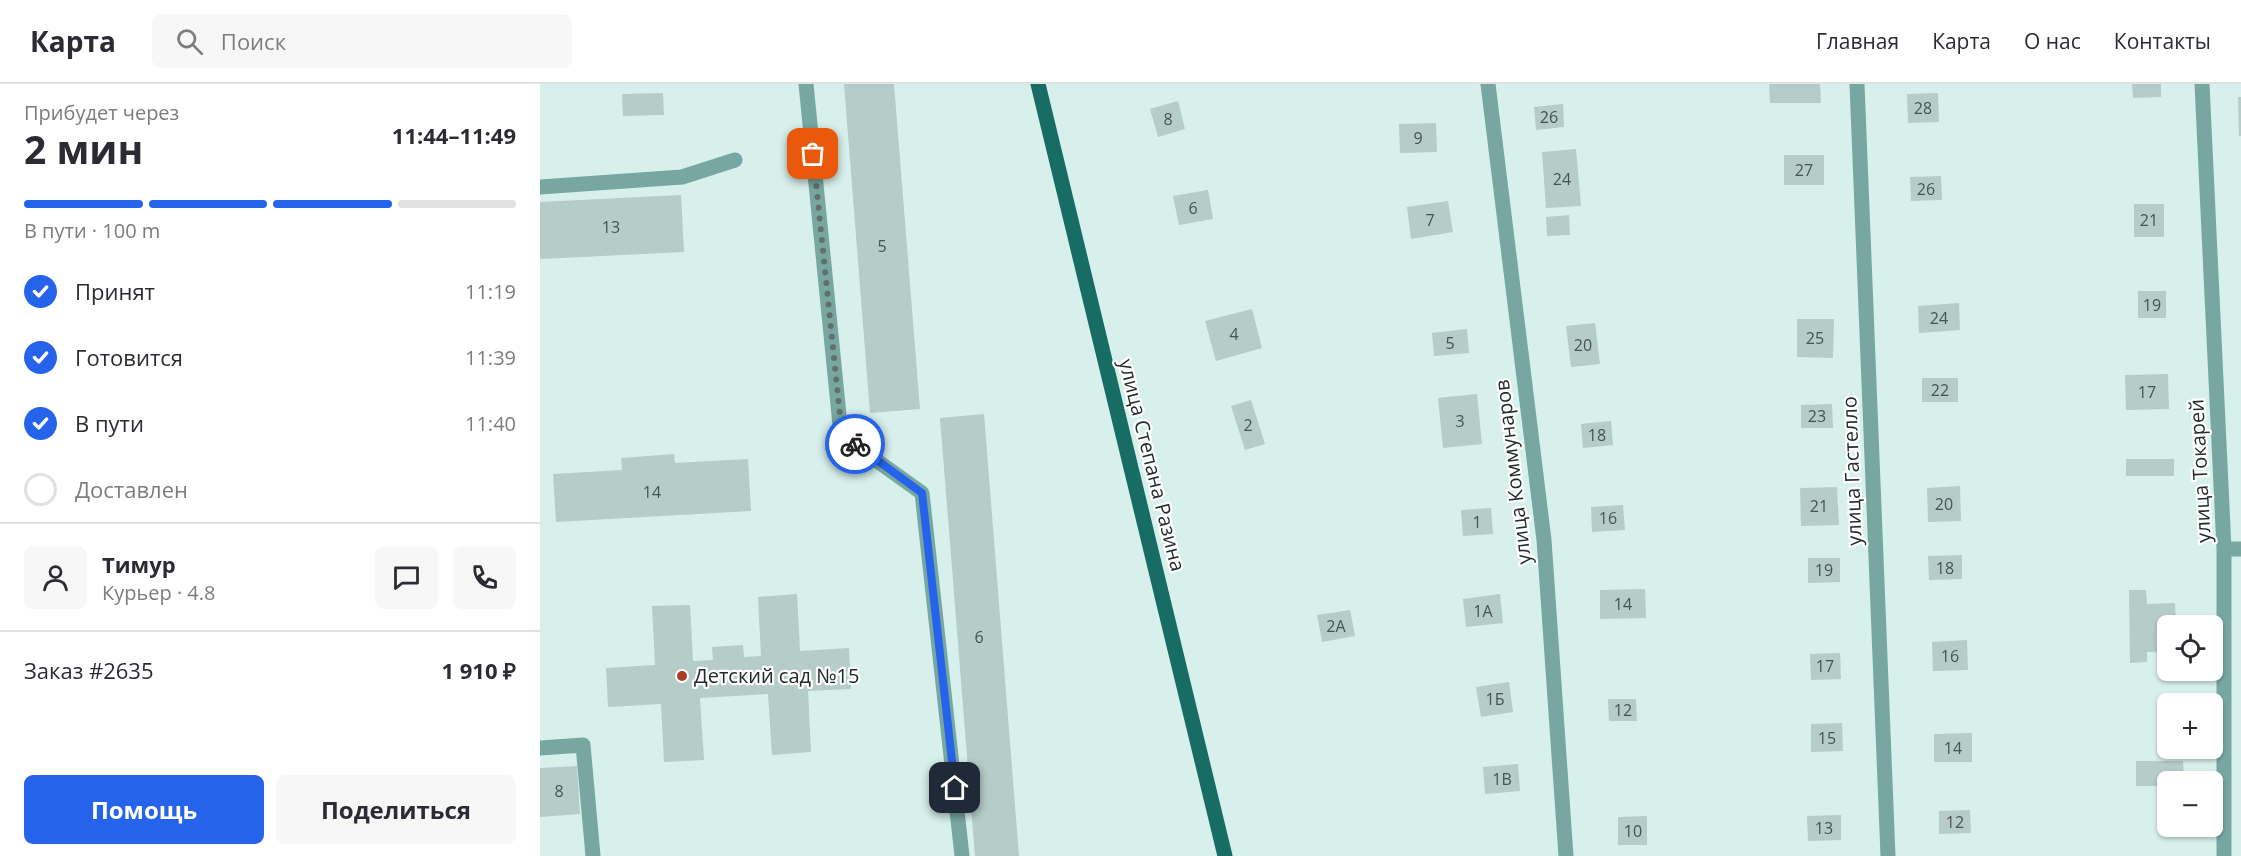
<!DOCTYPE html>
<html lang="ru">
<head>
<meta charset="utf-8">
<style>
  body { margin:0; font-family:"Open Sans",sans-serif; background:#f7f7f7; color:#2b2b33; height:100vh; display:flex; flex-direction:column; font-size:22px; white-space:nowrap }
  * { box-sizing:border-box; margin:0 }
  p { font-size:20px; color:#7c7c81 }
  .icon { flex:none; width:33px; height:33px; fill:none; stroke:currentColor; stroke-width:2; stroke-linecap:round; stroke-linejoin:round }
  .map { position:relative; flex:1; overflow:hidden }
  .panel { display:flex; flex-direction:column; background:#fff; width:540px }
  .panel>* { flex:none }
  .tools { position:absolute; left:1617px; top:531px; display:grid; gap:12px }
  .tools a { display:grid; place-items:center; width:66px; height:66px; border-radius:9px; background:#fff; box-shadow:0 2px 4px #0004; font-size:30px }
  .pin { position:absolute; display:grid; place-items:center; width:51px; height:51px; color:#fff; margin:-26px; border-radius:12px; box-shadow:0 3px 9px #0006 }
  .courier { position:absolute; display:grid; place-items:center; width:60px; height:60px; margin:-30px; border:4px solid #2563eb; border-radius:50%; background:#fff; color:#222; box-shadow:0 2px 8px #0007 }
  .headline em { font-style:normal; font-weight:700 }
  .headline div { display:flex; flex-direction:column-reverse }
  .headline { display:flex; align-items:center; justify-content:space-between; height:102px; padding:0 24px }
  h1 { font-size:39px; font-weight:700; line-height:45px }
  .bar { display:grid; grid-template-columns:repeat(4,1fr); gap:9px 6px; align-content:center; height:72px; padding:0 24px }
  .bar i { height:8px; border-radius:4px; background:#e1e1e2 }
  .bar .active { background:#2563eb }
  .bar p { grid-column:span 4 }
  .line { display:flex; align-items:center; gap:15px; padding:0 24px; border-top:2px solid #e1e1e2 }
  .line div { flex:1 }
  .round { display:grid; place-items:center; flex:none; width:63px; height:63px; border-radius:9px; background:#f7f7f7 }
  ol { padding:0 24px; list-style:none }
  li { display:flex; align-items:center; gap:18px; height:66px }
  li p { margin-inline-start:auto }
  li .icon { padding:6px; border-radius:50%; background:#2563eb; color:#fff; stroke-width:4 }
  li:last-child { color:#7c7c81 }
  li i { width:33px; height:33px; border:3px solid #e1e1e2; border-radius:50% }
  .cta { display:flex; gap:12px; margin-top:auto; padding:12px 24px }
  .cta a { flex:1; height:69px; border-radius:9px; background:#2563eb; color:#fff; font-size:24px; font-weight:700; line-height:69px; text-align:center }
  .cta a+a { background:#f7f7f7; color:#2b2b33 }
  header { display:flex; align-items:center; gap:36px; box-sizing:border-box; height:84px; padding:0 30px; background:#fff; border-bottom:2px solid #e1e1e2 }
  header strong { font-size:28px }
  nav { display:flex; gap:33px; margin-inline-start:auto; font-size:21px }
  .search { width:420px; height:54px; background:#f7f7f7; display:flex; align-items:center; gap:15px; box-sizing:border-box; padding:0 21px; border-radius:9px; color:#7c7c81; font-size:22px }
  main { display:flex; flex:1; min-height:0 }
  .map>svg:first-child { display:block }
  .building { fill:#b5ccc9 }
  .lines { fill:none; stroke-linecap:round; stroke-linejoin:round }
  .minor { stroke:#78a7a1; stroke-width:15 }
  .major { stroke:#176c64; stroke-width:15 }
  .done { stroke:#61706d; stroke-width:6; stroke-dasharray:0 10.8 }
  .route { stroke:#2563eb; stroke-width:8 }
  .poi-dot { fill:#a73f22; stroke:#fff; stroke-width:2 }
  .labels { text-anchor:middle; stroke-width:4.5; stroke-linejoin:round; paint-order:stroke }
  .number-label { font-size:16px; fill:#475351 }
  .street-label { font-size:20px; fill:#222b29; stroke:#fff }
  .poi-label { font-size:20px; fill:#222b29; stroke:#fff; text-anchor:start }
</style>
</head>
<body>
<header>
<strong>Карта</strong>
<div class="search"><svg class="icon" aria-label="search" viewBox="0 0 24 24"><circle cx="10" cy="10" r="6"/><path d="M15 15l6 6"/></svg>Поиск</div>
<nav><a>Главная</a><a>Карта</a><a>О нас</a><a>Контакты</a></nav>
</header>
<main>
<section class="panel">
<div class="headline"><div><h1>2 мин</h1><p>Прибудет через</p></div><em>11:44–11:49</em></div>
<div class="bar"><i class="active"></i><i class="active"></i><i class="active"></i><i></i><p>В пути · 100 m</p></div>
<ol>
<li><svg class="icon" aria-label="check" viewBox="0 0 24 24"><path d="M5 12l5 5 9-10"/></svg>Принят<p>11:19</p></li>
<li><svg class="icon" aria-label="check" viewBox="0 0 24 24"><path d="M5 12l5 5 9-10"/></svg>Готовится<p>11:39</p></li>
<li><svg class="icon" aria-label="check" viewBox="0 0 24 24"><path d="M5 12l5 5 9-10"/></svg>В пути<p>11:40</p></li>
<li><i></i>Доставлен</li>
</ol>
<div class="line" style="height:108px"><a class="round"><svg class="icon" aria-label="person" viewBox="0 0 24 24"><circle cx="12" cy="8" r="4"/><path d="M4 21q1-7 8-7t8 7"/></svg></a><div><b>Тимур</b><p>Курьер · 4.8</p></div><a class="round"><svg class="icon" aria-label="chat" viewBox="0 0 24 24"><path d="M4 5h16v11H9l-5 4z"/></svg></a><a class="round"><svg class="icon" aria-label="phone" viewBox="0 0 24 24"><path d="M5 4h4l2 5-3 2q2 4 5 5l2-3 5 2v4C11 20 4 13 5 4z"/></svg></a></div>
<div class="line" style="height:78px"><div>Заказ #2635</div><b>1 910 ₽</b></div>
<div class="cta"><a>Помощь</a><a>Поделиться</a></div>
</section>
<div class="map">
<svg width="1701" height="772" viewBox="0 0 1701 772">
  <rect width="100%" height="100%" fill="#d7f0ec"/>
  <!-- building -->
  <path class="building" d="M304 0H354L380 325 330 329Z
    M1229 0H1280L1281 19H1230Z
    M1592 0H1621V13L1593 14Z
    M123 9 124 31 83 32 82 10Z
    M1398 9 1399 38 1368 39 1367 10Z
    M1698 13H1701V52H1699Z
    M638 17 645 45 618 53 610 25Z
    M1023 20 1024 43 996 46 994 23Z
    M896 39 897 68 860 69 859 40Z
    M1036 65 1041 122 1006 124 1002 68Z
    M1244 71H1284V101H1244Z
    M1401 92 1402 116 1371 117 1370 93Z
    M668 106 673 135 639 141 633 112Z
    M141 111 144 168 0 175V118Z
    M908 117 913 148 871 155 867 123Z
    M1594 120H1624V153H1594Z
    M1029 131 1030 151 1007 152 1006 133Z
    M1598 207H1626V234H1598Z
    M1419 219 1420 246 1379 249 1378 222Z
    M712 225 722 264 676 277 665 237Z
    M1257 235H1294L1293 274 1257 273Z
    M1055 239 1060 280 1031 283 1026 242Z
    M927 245 929 269 894 272 892 249Z
    M1628 290 1629 325 1586 326 1585 291Z
    M1382 294H1418V318H1382Z
    M937 310 942 360 903 364 898 314Z
    M711 316 725 360 705 366 691 322Z
    M1292 320 1293 344H1261V321Z
    M444 330 479 772H435L400 334Z
    M1071 337 1073 361 1043 364 1041 340Z
    M134 370 135 379 208 375 211 427 16 438 13 390 82 386 81 374Z
    M1586 375H1634V392H1586Z
    M1420 402 1421 437 1388 438 1387 404Z
    M1297 403 1299 441 1261 442 1260 404Z
    M1083 421 1085 446 1052 448 1051 423Z
    M951 424 953 450 923 452 921 426Z
    M1422 471V495L1389 496 1388 472Z
    M1268 474H1300V498L1268 499Z
    M1105 505 1106 534 1060 535V506Z
    M1589 506H1606L1607 520 1635 519 1636 542H1628V568H1607V578L1590 579Z
    M257 510 260 567 309 564 311 605 268 607 271 668 232 671 228 610 160 614 164 676 124 678 121 620 68 623 66 584 115 581 112 522 150 521 153 577 173 576 172 563 203 561 204 573 221 572 218 513Z
    M960 510 963 539 926 543 923 515Z
    M810 526 815 552 782 558 777 531Z
    M1427 556 1428 586 1393 587 1392 558Z
    M1300 569 1301 595 1271 596 1270 570Z
    M969 598 973 628 941 633 936 603Z
    M1068 615H1096L1097 637H1069Z
    M1302 639 1303 667 1271 668V640Z
    M1432 649V678H1394V650Z
    M1596 677H1643L1644 698H1628V702H1596Z
    M978 680 980 707 945 710 943 683Z
    M37 682 40 730 0 733V684Z
    M1430 726 1431 749 1399 750V727Z
    M1301 731V756L1268 757 1267 732Z
    M1107 732V761H1078V733Z"/>
  <g class="lines">
    <!-- minor -->
    <path class="minor" d="M266 0 301 351 382 409 422 772
      M948 0 1004 456 1026 772
      M1317 0 1348 772
      M1662 0 1684 465V772
      M0 103 142 93 195 76
      M1684 465H1701
      M0 664 43 661 53 772"/>
    <!-- major -->
    <path class="major" d="M498 0 685 772"/>
  </g>
  <g class="lines">
    <!-- done -->
    <path class="done" d="M273 70 302 351 315 360"/>
    <!-- route -->
    <path class="route" d="M315 360 382 409 415 704"/>
  </g>
  <!-- markers -->
  <circle class="poi-dot" cx="142" cy="592" r="6"/>
  <g class="labels">
    <!-- number labels -->
    <g class="number-label">
      <text x="1383" y="30">28</text>
      <text x="1009" y="39">26</text>
      <text x="628" y="41">8</text>
      <text x="878" y="60">9</text>
      <text x="1264" y="92">27</text>
      <text x="1022" y="101">24</text>
      <text x="1386" y="111">26</text>
      <text x="653" y="130">6</text>
      <text x="890" y="142">7</text>
      <text x="1609" y="142">21</text>
      <text x="71" y="149">13</text>
      <text x="342" y="168">5</text>
      <text x="1612" y="227">19</text>
      <text x="1399" y="240">24</text>
      <text x="694" y="256">4</text>
      <text x="1275" y="260">25</text>
      <text x="910" y="265">5</text>
      <text x="1043" y="267">20</text>
      <text x="1400" y="312">22</text>
      <text x="1607" y="314">17</text>
      <text x="1277" y="338">23</text>
      <text x="920" y="343">3</text>
      <text x="708" y="347">2</text>
      <text x="1057" y="357">18</text>
      <text x="112" y="414">14</text>
      <text x="1404" y="426">20</text>
      <text x="1279" y="428">21</text>
      <text x="1068" y="440">16</text>
      <text x="937" y="444">1</text>
      <text x="1405" y="490">18</text>
      <text x="1284" y="492">19</text>
      <text x="1083" y="526">14</text>
      <text x="943" y="533">1А</text>
      <text x="796" y="548">2А</text>
      <text x="439" y="559">6</text>
      <text x="1410" y="578">16</text>
      <text x="1285" y="588">17</text>
      <text x="955" y="621">1Б</text>
      <text x="1083" y="632">12</text>
      <text x="1287" y="660">15</text>
      <text x="1413" y="670">14</text>
      <text x="962" y="701">1В</text>
      <text x="19" y="713">8</text>
      <text x="1415" y="744">12</text>
      <text x="1284" y="750">13</text>
      <text x="1093" y="753">10</text>
    </g>
    <!-- street labels -->
    <g class="street-label">
      <text transform="translate(612 381) rotate(76)" y="7">улица Степана Разина</text>
      <text transform="translate(1312 387) rotate(-92)" y="7">улица Гастелло</text>
      <text transform="translate(1660 387) rotate(-93)" y="7">улица Токарей</text>
      <text transform="translate(973 388) rotate(-97)" y="7">улица Коммунаров</text>
    </g>
    <!-- poi labels -->
    <g class="poi-label">
      <text x="154" y="599">Детский сад №15</text>
    </g>
  </g>
</svg>
<div class="tools">
<a><svg class="icon" aria-label="locate" viewBox="0 0 24 24"><circle cx="12" cy="12" r="6"/><path d="M12 2v4M12 18v4M2 12h4M18 12h4"/></svg></a>
<a>+</a>
<a>−</a>
</div>
<div class="pin" style="left:273px;top:70px;background:#ea580c"><svg class="icon" aria-label="bag" viewBox="0 0 24 24"><path d="M5 8h14l-1 12H6zM9 8a3 3 0 0 1 6 0"/></svg></div>
<div class="pin" style="left:415px;top:704px;background:#1f2937"><svg class="icon" aria-label="home" viewBox="0 0 24 24"><path d="M3 11l9-7 9 7M6 9v11h12V9"/></svg></div>
<div class="courier" style="left:315px;top:360px"><svg class="icon" aria-label="bike" viewBox="0 0 24 24"><circle cx="6" cy="16" r="4"/><circle cx="18" cy="16" r="4"/><path d="M6 16l4-8h5l3 8M10 8l3 8H6M13 5h3"/></svg></div>
</div>
</main>
</body>
</html>
